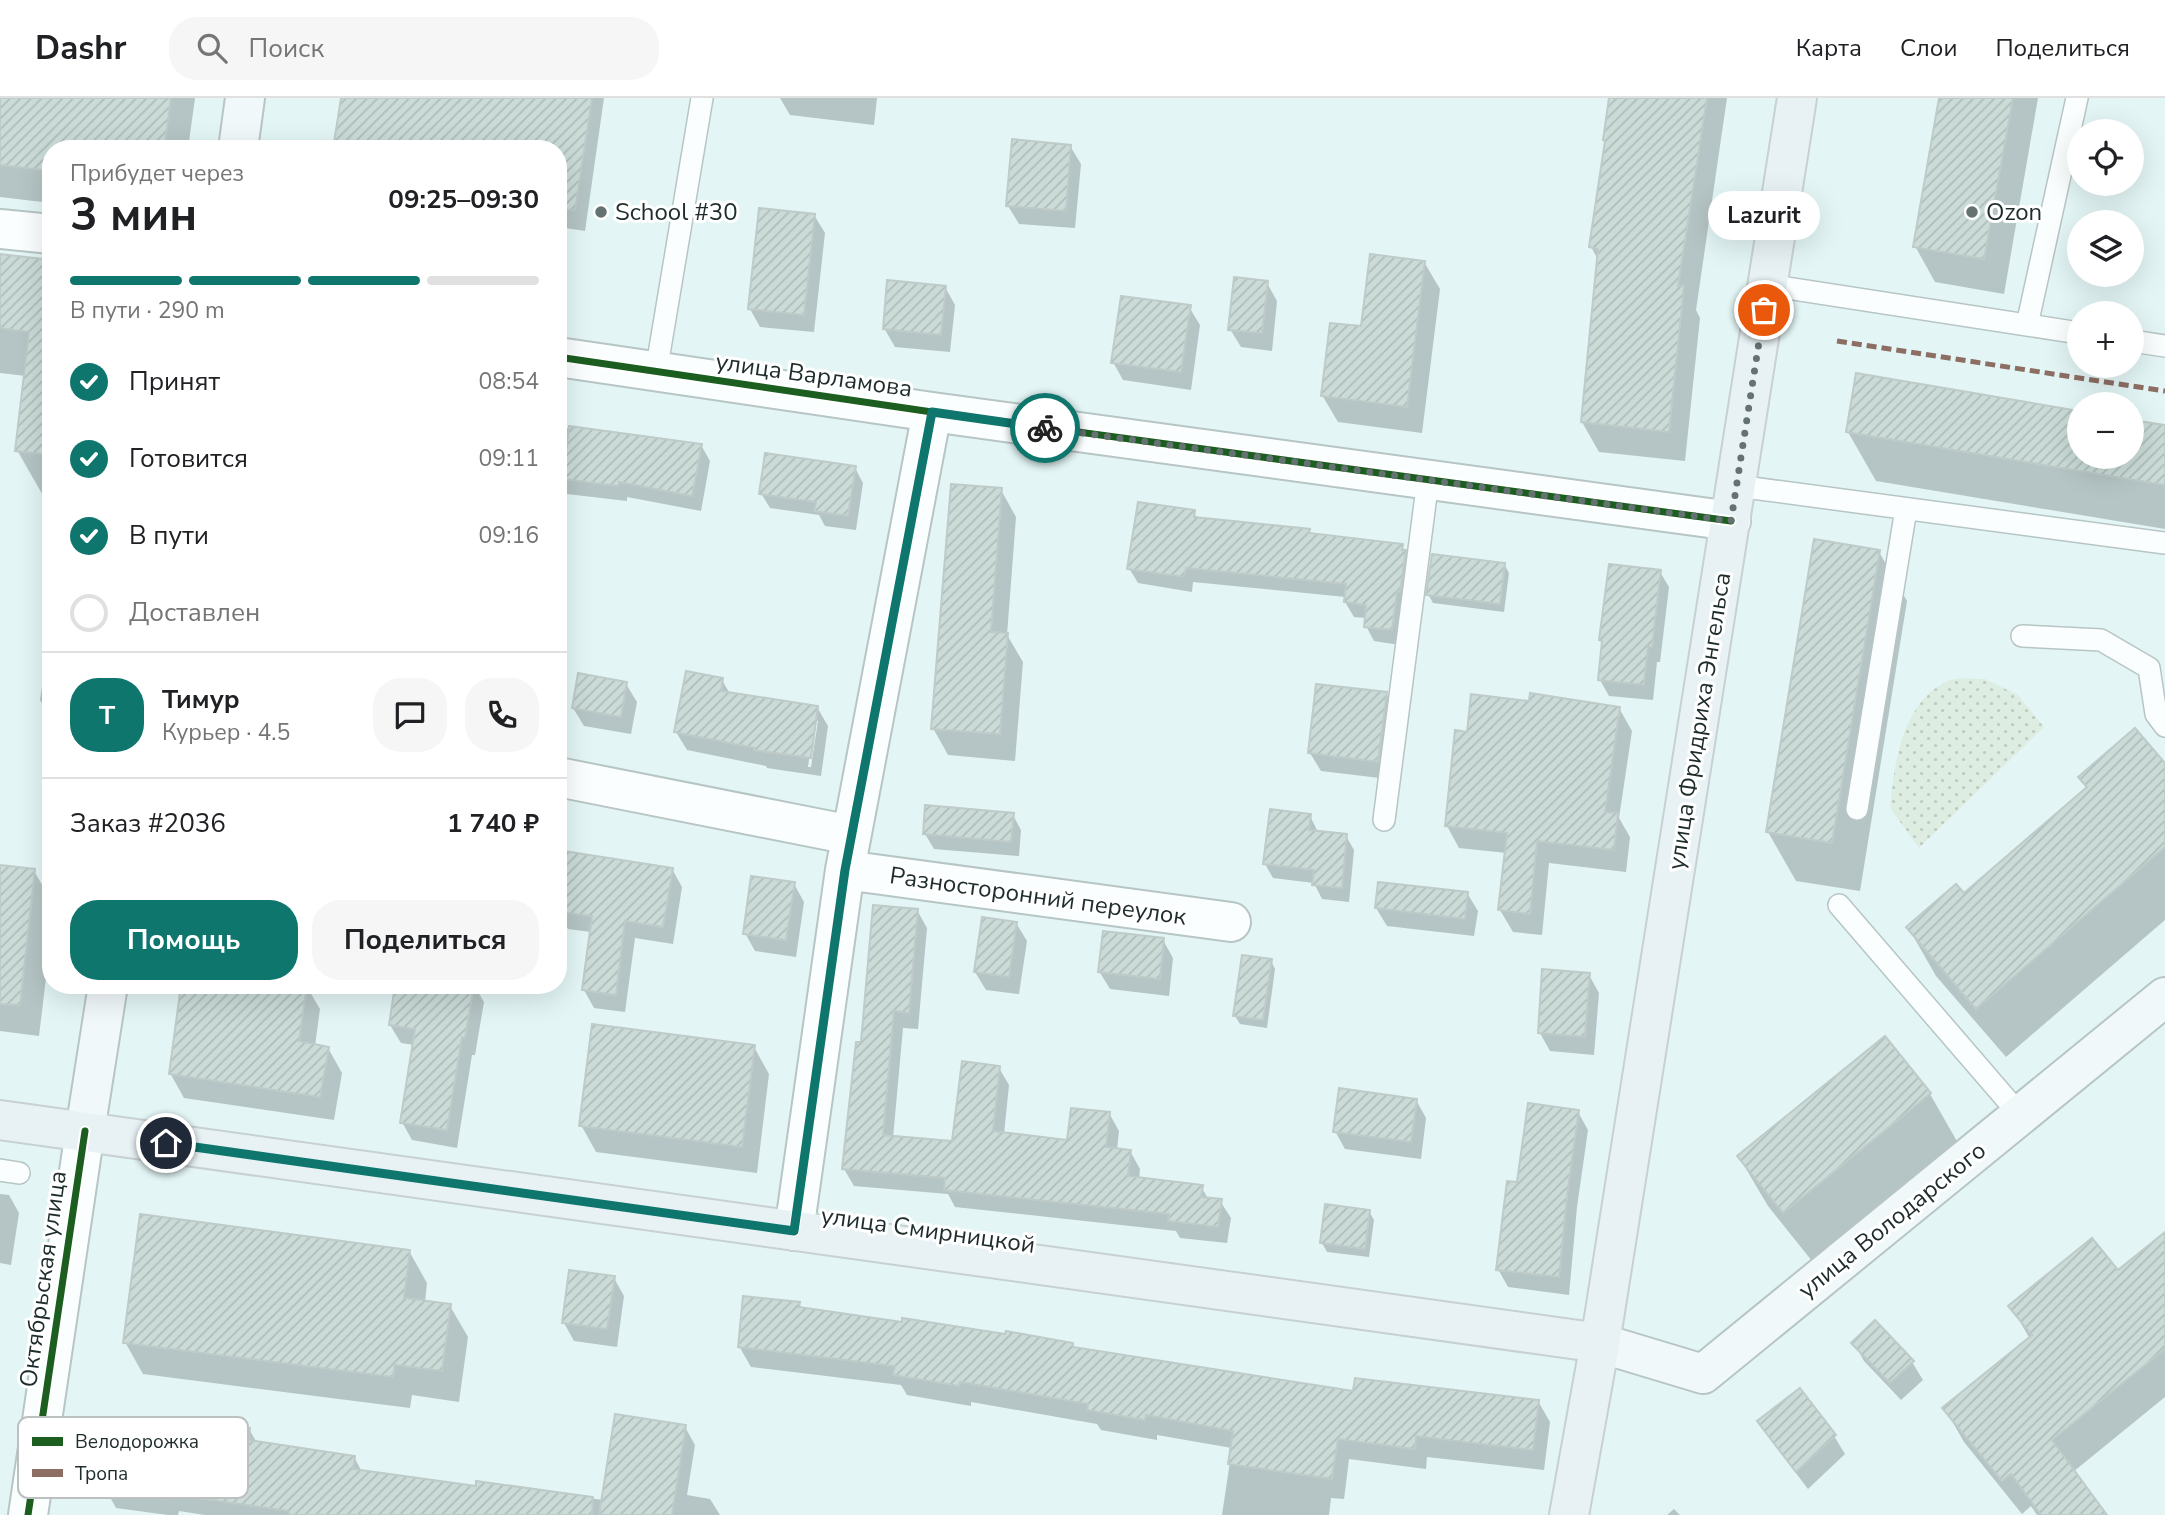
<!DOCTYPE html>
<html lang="ru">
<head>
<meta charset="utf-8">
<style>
  body { margin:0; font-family:"Nunito Sans",sans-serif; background:#f6f6f6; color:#202124; height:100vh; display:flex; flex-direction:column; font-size:26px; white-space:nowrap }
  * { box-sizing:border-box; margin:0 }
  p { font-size:23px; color:#757577 }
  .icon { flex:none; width:38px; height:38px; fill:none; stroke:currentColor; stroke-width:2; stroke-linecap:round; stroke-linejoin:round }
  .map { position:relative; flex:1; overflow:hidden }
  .side { position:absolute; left:42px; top:42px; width:525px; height:854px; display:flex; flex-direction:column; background:#fff; border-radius:28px; box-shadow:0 7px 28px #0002 }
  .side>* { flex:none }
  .controls { position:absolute; left:2067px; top:21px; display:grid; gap:14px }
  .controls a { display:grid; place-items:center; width:77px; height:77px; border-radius:50%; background:#fff; box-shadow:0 7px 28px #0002; font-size:35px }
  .pin { position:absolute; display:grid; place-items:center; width:60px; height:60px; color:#fff; margin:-30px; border:4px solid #fff; border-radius:50%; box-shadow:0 2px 7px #0007 }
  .courier { position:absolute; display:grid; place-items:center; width:70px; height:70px; margin:-35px; border:5px solid #0f766e; border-radius:50%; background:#fff; color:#222; box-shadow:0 2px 9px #0007 }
  .bubble { position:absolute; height:49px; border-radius:24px; background:#fff; box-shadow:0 7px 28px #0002; font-size:23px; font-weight:700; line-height:49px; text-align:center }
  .head em { font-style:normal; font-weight:700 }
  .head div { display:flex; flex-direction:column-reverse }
  .head { display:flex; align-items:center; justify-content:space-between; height:119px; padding:0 28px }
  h1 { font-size:46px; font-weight:700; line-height:52px }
  .bar { display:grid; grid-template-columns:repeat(4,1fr); gap:10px 7px; align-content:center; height:84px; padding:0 28px }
  .bar i { height:9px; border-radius:5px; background:#e0e0e0 }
  .bar .current { background:#0f766e }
  .bar p { grid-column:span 4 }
  .line { display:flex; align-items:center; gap:18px; padding:0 28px; border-top:2px solid #e0e0e0 }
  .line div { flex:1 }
  .round { display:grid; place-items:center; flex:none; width:74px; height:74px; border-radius:28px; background:#f6f6f6 }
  ol { padding:0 28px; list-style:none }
  li { display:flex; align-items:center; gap:21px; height:77px }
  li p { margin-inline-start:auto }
  li .icon { padding:7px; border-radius:50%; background:#0f766e; color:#fff; stroke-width:4 }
  li:last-child { color:#757577 }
  li i { width:38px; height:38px; border:4px solid #e0e0e0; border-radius:50% }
  .primary-button { display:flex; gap:14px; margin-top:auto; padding:14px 28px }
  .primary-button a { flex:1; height:80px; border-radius:28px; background:#0f766e; color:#fff; font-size:28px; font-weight:700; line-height:80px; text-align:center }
  .primary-button a+a { background:#f6f6f6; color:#202124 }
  header { display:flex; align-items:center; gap:42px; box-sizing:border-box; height:98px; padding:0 35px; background:#fff; border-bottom:2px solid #e0e0e0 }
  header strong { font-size:33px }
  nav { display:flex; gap:38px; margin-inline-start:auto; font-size:24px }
  .search { width:490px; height:63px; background:#f6f6f6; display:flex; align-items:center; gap:18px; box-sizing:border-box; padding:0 24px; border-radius:28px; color:#757577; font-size:26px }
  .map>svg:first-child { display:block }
  .grass { fill:url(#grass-dots) }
  .shadow { fill:#0003; fill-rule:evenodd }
  .building { fill:url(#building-hatch); stroke:#becbc9; stroke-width:2 }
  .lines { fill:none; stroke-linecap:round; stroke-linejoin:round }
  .lane-casing { stroke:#b7c5c5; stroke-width:24 }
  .street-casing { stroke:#b7c5c5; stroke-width:42 }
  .secondary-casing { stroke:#b7c5c5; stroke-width:42 }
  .primary-casing { stroke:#c8d1d1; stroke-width:42 }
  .lane { stroke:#fbfefe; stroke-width:21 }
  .street { stroke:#fbfefe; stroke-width:38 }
  .secondary { stroke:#f1f8f9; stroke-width:38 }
  .primary { stroke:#e8f2f5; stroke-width:38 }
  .quiet { stroke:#8d6e63; stroke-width:5; stroke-dasharray:10 5; stroke-linecap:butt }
  .cycleway-casing { stroke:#fff; stroke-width:11 }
  .cycleway { stroke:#1b5e20; stroke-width:7 }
  .done { stroke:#647272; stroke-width:7; stroke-dasharray:0 12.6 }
  .route { stroke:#0f766e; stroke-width:9 }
  .poi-dot { fill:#647272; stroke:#fff; stroke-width:2.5 }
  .labels { text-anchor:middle; stroke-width:6; stroke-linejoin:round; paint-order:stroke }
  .poi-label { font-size:24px; fill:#1f2c2c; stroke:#fff; text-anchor:start }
  .street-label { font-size:24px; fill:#1f2c2c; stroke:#fff }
  .key { fill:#fff; stroke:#bcc0c0; stroke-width:2 }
  .key-label { font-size:19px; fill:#1f2c2c }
</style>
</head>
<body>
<header>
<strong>Dashr</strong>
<div class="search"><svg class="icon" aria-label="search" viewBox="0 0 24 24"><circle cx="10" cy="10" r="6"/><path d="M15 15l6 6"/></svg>Поиск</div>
<nav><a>Карта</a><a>Слои</a><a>Поделиться</a></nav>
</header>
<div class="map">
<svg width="2165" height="1417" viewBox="0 0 2165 1417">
  <defs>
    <pattern id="grass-dots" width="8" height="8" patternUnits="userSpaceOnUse" patternTransform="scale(1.75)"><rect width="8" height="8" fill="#ddede1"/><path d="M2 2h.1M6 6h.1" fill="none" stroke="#bdcbc1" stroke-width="1.8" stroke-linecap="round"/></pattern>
    <pattern id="building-hatch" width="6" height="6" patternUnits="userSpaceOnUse" patternTransform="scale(1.75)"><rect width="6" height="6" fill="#cbdcd8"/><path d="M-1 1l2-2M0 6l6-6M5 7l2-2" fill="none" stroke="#aebdba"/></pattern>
  </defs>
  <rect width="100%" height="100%" fill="#e3f5f5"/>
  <!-- grass -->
  <path class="grass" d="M1985 581 2018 597 2044 629 1919 750 1890 710C1894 666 1902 604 1948 583 1957 579 1974 581 1985 581Z"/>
  <!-- shadow -->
  <path class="shadow" d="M0 0H195L188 51H51V105L0 99Z
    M343 0H604L585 133 558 129V51Z
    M780 0H877L874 27 790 17Z
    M1611 0H1727L1696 212 1700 220 1685 363 1599 354 1582 324 1599 163 1591 149Z
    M1941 0H2038L2004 196 1935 184 1915 148Z
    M1070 48 1081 66 1075 130 1019 126 1008 108Z
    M814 117 825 135 814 234 760 229 750 211Z
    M0 158 51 164V402L45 401 17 352 26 278 0 275Z
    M1424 164 1440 191 1422 335 1338 324 1322 297 1362 230Z
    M1267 185 1277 203 1272 253 1241 249 1230 231Z
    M945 189 955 207 950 254 895 249 884 230Z
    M1189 209 1200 227 1191 292 1123 282 1113 264Z
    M2079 315V359H2132V323L2165 329V431L1876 383 1848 334Z
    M558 329 701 347 710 363 701 413 627 399V403L558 395Z
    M855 370 863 385 856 432 825 428 819 417 770 410 761 395Z
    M1001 392 1016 419 1007 537 1023 564 1015 663 948 657 933 630Z
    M1193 414 1198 421 1309 432 1312 437 1402 448 1413 469 1400 547 1374 543 1366 528V520L1354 519 1345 504 1346 499 1193 484 1192 494 1138 485 1129 470Z
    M1879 454 1907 503 1860 793 1796 783 1768 734Z
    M1504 466 1509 475 1504 514 1433 505 1428 496Z
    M1660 474 1669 489 1660 564H1657L1653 602 1609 598 1600 582 1603 546 1601 542Z
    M51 528V620L40 602Z
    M722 582 730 596 817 609 828 628 821 678 767 670 766 668 687 652 676 634ZM814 623H818L811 669H808Z
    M626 586 637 604 631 636 584 628 573 610Z
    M1386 595 1397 613 1388 681 1321 673 1310 655Z
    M1531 605 1619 610 1632 633 1619 720 1630 739 1626 774 1549 765 1542 837 1513 834 1500 812 1507 755 1459 750 1447 728 1468 635Z
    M2165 667V822L2006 959 1936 878 1908 829 1964 797 2087 691 2080 679Z
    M1013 717 1021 732 1019 758 934 751 925 736Z
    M1310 718 1318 734 1346 738 1354 752 1349 804 1322 801 1314 785 1273 780 1265 766Z
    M558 753 672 771 682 789 673 846 635 840 625 914 594 910 584 892 591 834 568 831 558 814Z
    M0 769 34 773 51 802V839L39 938 0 933Z
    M794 786 804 804 796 859 755 853 745 835Z
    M1467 795 1478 813 1474 838 1387 828 1376 810Z
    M917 812 927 830 918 931 903 930 893 1040 954 1045 999 970 1009 987 1004 1036 1069 1044 1109 1015 1119 1033 1117 1052 1130 1053 1140 1071 1139 1081 1201 1089 1209 1102 1220 1103 1231 1120 1227 1145 1180 1140 1176 1133 955 1109 948 1096 854 1088 844 1071 862 946Z
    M1016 825 1027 843 1019 896 986 892 975 874Z
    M1163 842 1173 860 1169 898 1110 891 1099 873Z
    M1271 863 1275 871 1267 930 1240 926 1235 918Z
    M1589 877 1599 895 1594 957 1550 953 1540 935Z
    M306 887 320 911 315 948 328 950 342 975 334 1022 184 1000 170 975Z
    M397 887H474L484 904 475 957H472L457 1050 412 1042 402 1024 414 947 401 945 390 927Z
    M1885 940 1930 996 1958 1045 1812 1163 1768 1108 1739 1059Z
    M754 949 769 976 757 1075 596 1054 581 1027Z
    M1416 1002 1426 1020 1421 1061 1345 1051 1335 1033Z
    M1578 1014 1588 1032 1577 1109 1569 1197 1508 1189 1498 1171 1518 1086Z
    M0 1096 9 1097 19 1115 11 1167 0 1165Z
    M1369 1113 1374 1122 1369 1159 1327 1154 1322 1145Z
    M2165 1136V1299L2073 1374 2105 1417H2037L2031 1408 2022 1416 1964 1344 1945 1311 2030 1241 2011 1208 2118 1174Z
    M409 1153 427 1185 425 1204 450 1208 468 1239 459 1304 412 1297 410 1310 143 1276 125 1244Z
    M614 1180 624 1198 617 1249 574 1243 564 1225Z
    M799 1206 802 1211 1072 1247 1075 1251 1355 1295 1538 1303 1550 1324 1544 1372 1427 1359 1426 1371 1349 1361 1344 1401 1331 1400 1329 1417H1222L1232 1350 1157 1337V1342L1101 1332 1097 1326 971 1304V1308L907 1297 901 1287 751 1269 739 1248Z
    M1854 1245 1912 1264 1923 1282 1901 1302 1864 1263Z
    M1759 1323 1834 1338 1845 1356 1808 1391 1770 1341Z
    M685 1329 695 1347 687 1397 710 1401 720 1417H205L179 1413 178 1417H168L116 1410 106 1392 249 1331 257 1345 354 1359 362 1374 478 1390V1385L603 1402Z
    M1674 1411 1680 1417H1667Z"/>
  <!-- building -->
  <path class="building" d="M0 0H171L164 51H51V73L0 67Z
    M341 0H592L575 112 558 111V51H333Z
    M1609 0H1707L1678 188H1684L1669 334 1581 324 1598 151 1589 149 1605 43 1603 42Z
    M1939 0H2013L1984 161 1913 149Z
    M1012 41 1071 47 1066 113 1006 108Z
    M759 110 815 116 804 217 748 211Z
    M0 156 51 162V357L15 353 29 234 0 230Z
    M1370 156 1425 163 1407 309 1321 298 1330 225 1361 228Z
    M1234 179 1268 183 1262 235 1228 232Z
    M887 182 946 188 941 237 883 231Z
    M1121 198 1191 207 1181 274 1111 265Z
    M1856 275 2079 313V359H2132V322L2165 327V387L1846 334Z
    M569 328 702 346 692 398 619 384 618 388 563 381Z
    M765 355 856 368 848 418 814 413 816 404 759 396Z
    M951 386 1002 390 991 534 1008 535 1000 636 931 631Z
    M1138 404 1195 412 1194 419 1310 431 1309 435 1403 446 1402 452H1406L1400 494 1397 493 1392 532 1364 529 1366 507 1344 504 1346 486 1186 470 1184 479 1127 471Z
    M1814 441 1880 452 1832 745 1766 734Z
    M1432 456 1505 465 1500 506 1426 497Z
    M1609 466 1661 472 1652 549 1648 548 1644 587 1598 582 1602 543 1599 542Z
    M686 573 723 580 721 593 818 608 811 660 754 652 755 650 674 634Z
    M578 575 627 584 621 619 572 610Z
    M1316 586 1387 594 1378 664 1308 655Z
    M1530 595 1620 609 1605 714 1618 715 1614 752 1537 743 1530 816 1498 812 1507 735 1445 728 1455 632 1467 634 1471 596 1529 603Z
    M2135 630 2165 665V749L1976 911 1906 829 1956 786 1964 795 2087 689 2078 679Z
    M925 707 1014 715 1011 744 923 736Z
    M1270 711 1311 716 1309 732 1347 736 1342 790 1312 787 1314 772 1263 766Z
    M564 753 673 770 663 829 625 823 616 897 582 892 592 818 558 814V797Z
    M0 767 35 771 20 907 0 906Z
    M751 778 795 784 786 842 743 836Z
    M1378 784 1468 794 1465 821 1375 810Z
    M873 807 918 811 909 915 894 913 883 1037 952 1043 962 963 1000 968 993 1033 1067 1042 1071 1010 1110 1014 1106 1049 1131 1052 1128 1078 1203 1087 1201 1099 1222 1101 1218 1129 1168 1123 1169 1116 944 1092 945 1080 842 1071 856 944H861Z
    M982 819 1017 824 1009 879 974 874Z
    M1103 833 1164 840 1160 881 1098 874Z
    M1242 857 1272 861 1263 922 1233 918Z
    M1542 871 1590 875 1585 939 1538 935Z
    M181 887H307L299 943 329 949 320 999 169 976Z
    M395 887H474L465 940 462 939 447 1032 400 1025 415 931 389 927Z
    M592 926 755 947 742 1049 579 1028Z
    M1885 938 1931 995 1783 1115 1737 1058Z
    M1339 990 1417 1001 1411 1044 1333 1034Z
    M1528 1005 1579 1012 1568 1090 1559 1179 1496 1172 1507 1083 1517 1084Z
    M1325 1106 1370 1112 1365 1151 1320 1145Z
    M140 1116 410 1152 404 1200 451 1206 442 1273 395 1267 393 1279 123 1245Z
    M2165 1134V1251L2052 1342 2107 1417H2041L2011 1376 2002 1383 1942 1310 2032 1237 2008 1208 2092 1140 2118 1172Z
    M569 1172 615 1178 607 1231 562 1225Z
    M743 1198 800 1204 799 1209 902 1224V1220L1005 1236 1006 1233 1073 1245V1249L1353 1293 1355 1280 1539 1302 1533 1352 1416 1338 1415 1351 1338 1341 1332 1381 1228 1366 1233 1333 1146 1317 1145 1322 1087 1312 1088 1306 960 1284 959 1288 893 1277 895 1268 738 1249Z
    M1875 1222 1914 1263 1890 1285 1851 1245Z
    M1800 1290 1836 1337 1796 1374 1757 1323Z
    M615 1316 686 1327 672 1417H599Z
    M208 1324 250 1330 249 1342 355 1358 353 1371 476 1388V1383L593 1399 592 1417H289V1413L169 1396 168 1401 104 1393 111 1337 204 1349Z"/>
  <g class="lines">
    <defs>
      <path id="lane" d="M1768 187 2079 235
        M2027 227 2077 0
        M2132 243 2165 248
        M656 274 702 0
        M1737 388 2165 445
        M2022 538 2101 542 2149 570 2156 616 2165 628
        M1857 711 1906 411
        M1384 722 1428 382
        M1839 807 2020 1017
        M0 1072 19 1075"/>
      <path id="street" d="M0 131 51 136
        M558 259 932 314 1731 423
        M558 679 851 737
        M845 772 1231 824
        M794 1133 845 772 932 314
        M28 1417 85 1033"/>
      <path id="secondary" d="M238 51 245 0
        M85 1033 108 887
        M1600 1245 1703 1276 2165 899"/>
      <path id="primary" d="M0 1022 1600 1245
        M1569 1417 1600 1245 1797 0"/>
    </defs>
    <!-- lane casing -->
    <use href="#lane" class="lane-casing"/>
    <!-- street casing -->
    <use href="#street" class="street-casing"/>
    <!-- secondary casing -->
    <use href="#secondary" class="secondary-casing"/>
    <!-- primary casing -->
    <use href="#primary" class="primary-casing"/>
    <!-- lane -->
    <use href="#lane" class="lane"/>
    <!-- street -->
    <use href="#street" class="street"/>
    <!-- secondary -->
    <use href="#secondary" class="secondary"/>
    <!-- primary -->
    <use href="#primary" class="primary"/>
    <!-- quiet -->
    <path class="quiet" d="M1837 243 2165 293"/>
    <defs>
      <path id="cycleway" d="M558 259 932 314 1731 423
        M794 1133 845 772 932 314
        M28 1417 85 1033"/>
    </defs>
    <!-- cycleway casing -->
    <use href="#cycleway" class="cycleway-casing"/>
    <!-- cycleway -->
    <use href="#cycleway" class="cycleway"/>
  </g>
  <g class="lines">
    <!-- done -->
    <path class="done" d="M1045 330 1731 423 1764 212"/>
    <!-- route -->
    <path class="route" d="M166 1045 794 1133 845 772 932 314 1045 330"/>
  </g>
  <!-- markers -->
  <g class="poi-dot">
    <circle cx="601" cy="114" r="7"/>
    <circle cx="1972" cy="114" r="7"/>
  </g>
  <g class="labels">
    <!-- poi labels -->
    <g class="poi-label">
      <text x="615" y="122">School #30</text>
      <text x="1986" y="122">Ozon</text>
    </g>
    <!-- street labels -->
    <g class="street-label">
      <text transform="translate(814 277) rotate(8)" y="8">улица Варламова</text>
      <text transform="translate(1699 623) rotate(-81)" y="8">улица Фридриха Энгельса</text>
      <text transform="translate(1038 798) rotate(8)" y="8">Разносторонний переулок</text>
      <text transform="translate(1892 1122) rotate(-39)" y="8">улица Володарского</text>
      <text transform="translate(928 1132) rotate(8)" y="8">улица Смирницкой</text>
      <text transform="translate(43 1181) rotate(-82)" y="8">Октябрьская улица</text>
    </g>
  </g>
  <!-- legend -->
  <rect x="18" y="1319" width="230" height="81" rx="10" class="key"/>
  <rect x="32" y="1339" width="31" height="9" fill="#1b5e20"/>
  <rect x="32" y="1371" width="31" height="8" fill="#8d6e63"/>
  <g class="key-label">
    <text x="75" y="1350">Велодорожка</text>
    <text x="75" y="1382">Тропа</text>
  </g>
</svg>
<div class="controls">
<a><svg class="icon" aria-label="locate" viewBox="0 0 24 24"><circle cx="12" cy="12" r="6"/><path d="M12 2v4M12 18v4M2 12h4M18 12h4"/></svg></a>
<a><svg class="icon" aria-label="layers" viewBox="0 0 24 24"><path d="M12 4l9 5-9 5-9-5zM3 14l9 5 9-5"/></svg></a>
<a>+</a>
<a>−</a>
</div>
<div class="pin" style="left:1764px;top:212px;background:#ea580c"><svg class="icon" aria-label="bag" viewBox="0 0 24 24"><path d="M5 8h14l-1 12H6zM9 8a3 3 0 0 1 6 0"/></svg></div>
<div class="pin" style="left:166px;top:1045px;background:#1f2937"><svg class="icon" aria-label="home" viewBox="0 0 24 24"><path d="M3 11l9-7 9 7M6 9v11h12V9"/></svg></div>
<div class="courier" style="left:1045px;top:330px"><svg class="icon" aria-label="bike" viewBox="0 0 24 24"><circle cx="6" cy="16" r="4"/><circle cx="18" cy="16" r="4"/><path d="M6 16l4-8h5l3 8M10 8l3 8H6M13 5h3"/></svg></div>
<div class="bubble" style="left:1708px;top:93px;width:112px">Lazurit</div>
<section class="side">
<div class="head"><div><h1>3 мин</h1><p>Прибудет через</p></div><em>09:25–09:30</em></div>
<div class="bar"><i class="current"></i><i class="current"></i><i class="current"></i><i></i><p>В пути · 290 m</p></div>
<ol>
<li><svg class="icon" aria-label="check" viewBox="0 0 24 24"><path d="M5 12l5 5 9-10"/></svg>Принят<p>08:54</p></li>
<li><svg class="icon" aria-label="check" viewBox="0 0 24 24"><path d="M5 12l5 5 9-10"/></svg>Готовится<p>09:11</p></li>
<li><svg class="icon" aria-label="check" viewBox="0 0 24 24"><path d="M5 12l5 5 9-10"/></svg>В пути<p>09:16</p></li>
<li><i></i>Доставлен</li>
</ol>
<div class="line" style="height:126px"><b class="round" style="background:#0f766e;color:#fff">Т</b><div><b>Тимур</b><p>Курьер · 4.5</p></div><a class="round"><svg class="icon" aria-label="chat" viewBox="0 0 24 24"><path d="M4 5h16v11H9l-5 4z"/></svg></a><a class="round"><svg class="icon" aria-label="phone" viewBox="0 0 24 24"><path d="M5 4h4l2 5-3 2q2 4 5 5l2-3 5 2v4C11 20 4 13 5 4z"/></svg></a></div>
<div class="line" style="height:91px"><div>Заказ #2036</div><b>1 740 ₽</b></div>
<div class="primary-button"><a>Помощь</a><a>Поделиться</a></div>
</section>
</div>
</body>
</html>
